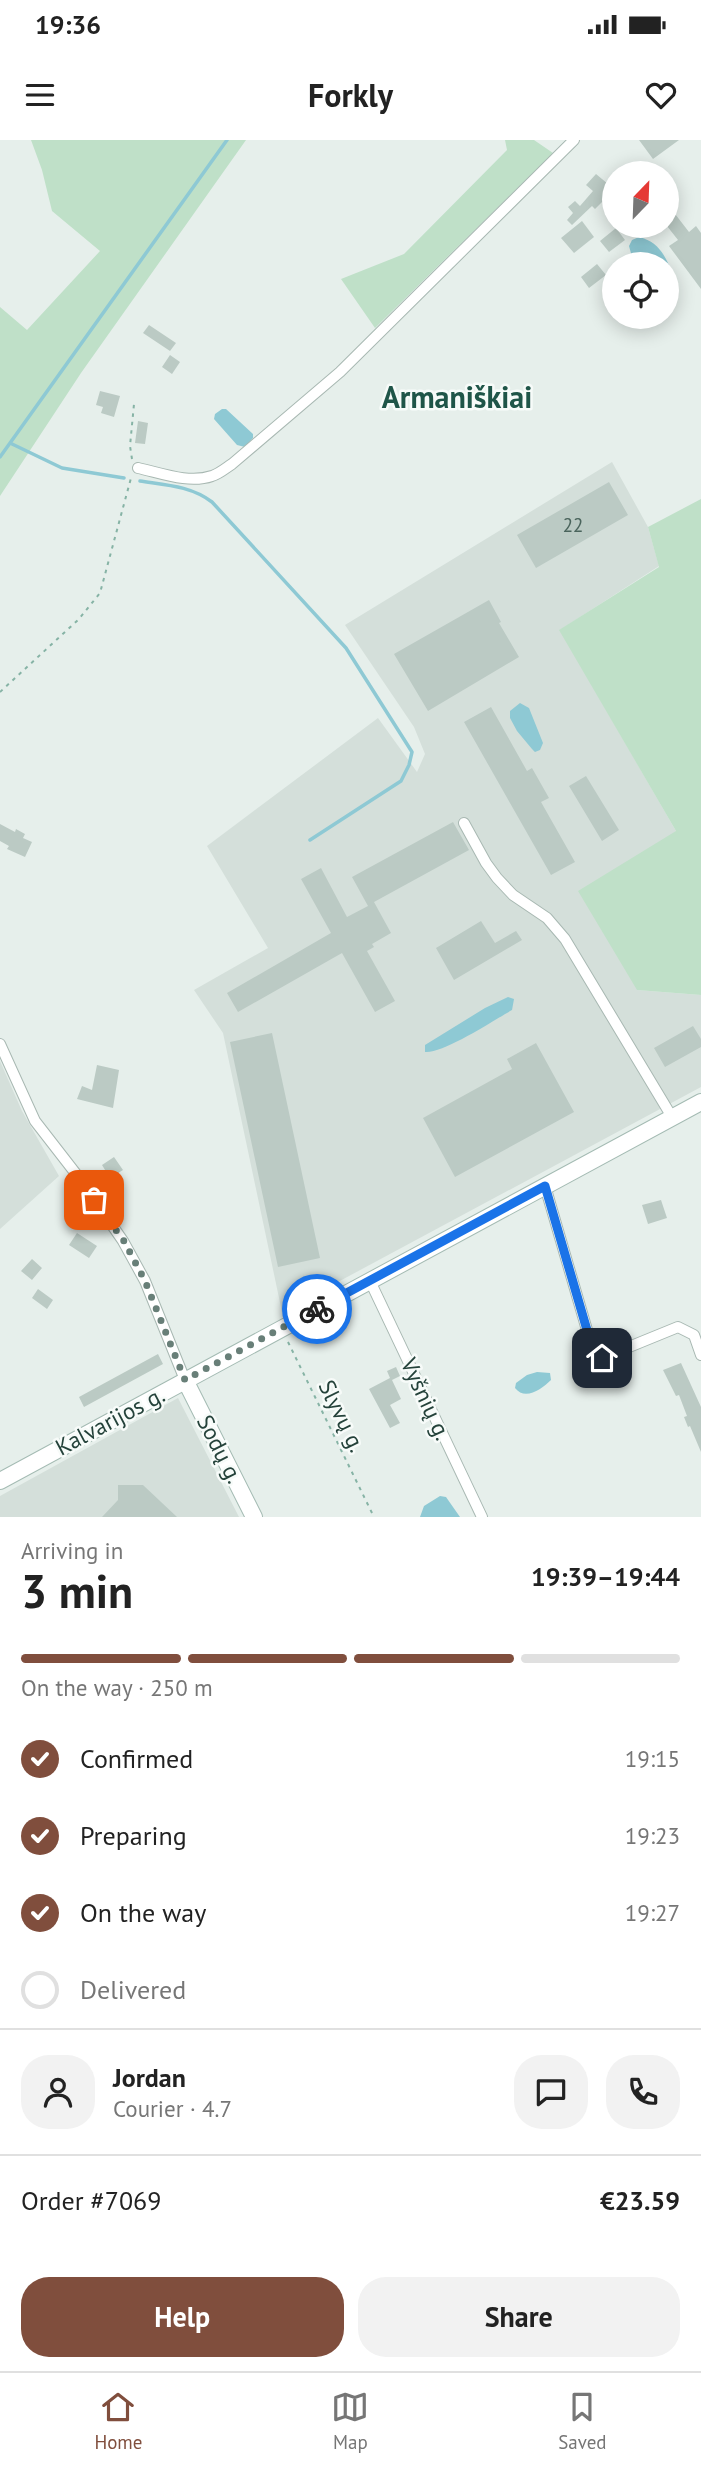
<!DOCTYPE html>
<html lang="en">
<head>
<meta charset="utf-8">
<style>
  body { margin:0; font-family:"PT Sans",sans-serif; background:#f2f2f2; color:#222; height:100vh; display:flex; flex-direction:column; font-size:26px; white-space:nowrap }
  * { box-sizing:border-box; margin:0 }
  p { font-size:23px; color:#767676 }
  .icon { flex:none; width:38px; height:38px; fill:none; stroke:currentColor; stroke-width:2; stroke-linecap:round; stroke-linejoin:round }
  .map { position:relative; height:1377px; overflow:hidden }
  .panel { display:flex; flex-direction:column; background:#fff; flex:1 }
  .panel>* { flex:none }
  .needle { width:46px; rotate:23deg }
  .tools { position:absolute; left:602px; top:21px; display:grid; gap:14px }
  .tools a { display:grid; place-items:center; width:77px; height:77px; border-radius:50%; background:#fff; box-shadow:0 4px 18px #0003; font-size:35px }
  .pin { position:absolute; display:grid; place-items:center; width:60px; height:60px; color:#fff; margin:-30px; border-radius:14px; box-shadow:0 4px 10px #0006 }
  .courier { position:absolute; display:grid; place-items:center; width:70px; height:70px; margin:-35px; border:5px solid #1a73e8; border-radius:50%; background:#fff; color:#222; box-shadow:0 2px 9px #0007 }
  .summary em { font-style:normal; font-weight:800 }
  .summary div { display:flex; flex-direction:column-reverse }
  .summary { display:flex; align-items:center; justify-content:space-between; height:119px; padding:0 21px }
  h1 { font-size:46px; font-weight:800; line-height:52px }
  .bar { display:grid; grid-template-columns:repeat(4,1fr); gap:10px 7px; align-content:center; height:84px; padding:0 21px }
  .bar i { height:9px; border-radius:5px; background:#e0e0e0 }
  .bar .active { background:#804e3d }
  .bar p { grid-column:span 4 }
  .line { display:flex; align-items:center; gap:18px; padding:0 21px; border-top:2px solid #e0e0e0 }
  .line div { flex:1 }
  .round { display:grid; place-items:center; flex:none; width:74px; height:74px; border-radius:28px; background:#f2f2f2 }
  ol { padding:0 21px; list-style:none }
  li { display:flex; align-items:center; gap:21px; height:77px }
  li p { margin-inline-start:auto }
  li .icon { padding:7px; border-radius:50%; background:#804e3d; color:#fff; stroke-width:4 }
  li:last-child { color:#767676 }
  li i { width:38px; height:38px; border:4px solid #e0e0e0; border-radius:50% }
  .button { display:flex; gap:14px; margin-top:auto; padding:14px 21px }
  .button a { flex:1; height:80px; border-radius:28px; background:#804e3d; color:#fff; font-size:28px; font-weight:800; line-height:80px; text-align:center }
  .button a+a { background:#f2f2f2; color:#222 }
  .status { display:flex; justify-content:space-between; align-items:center; height:49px; padding:0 35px; background:#fff; direction:ltr }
  .status svg { height:19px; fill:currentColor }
  header { display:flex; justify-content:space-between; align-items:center; height:91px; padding:0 21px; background:#fff; font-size:32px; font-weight:800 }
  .dock { display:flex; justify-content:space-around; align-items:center; height:98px; border-top:2px solid #e0e0e0; background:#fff; font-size:19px; color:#767676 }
  .dock a { display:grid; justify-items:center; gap:4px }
  .dock .active { color:#804e3d }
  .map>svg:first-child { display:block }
  .built { fill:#d4dfda }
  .green { fill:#bfe0c8 }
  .water { fill:#8ec9d4 }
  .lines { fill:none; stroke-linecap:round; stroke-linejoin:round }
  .stream { stroke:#8ec9d4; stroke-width:3.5 }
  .building { fill:#bbcac4 }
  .minor-casing { stroke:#a8b8b2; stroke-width:12 }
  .secondary-casing { stroke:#a4bbb3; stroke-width:18 }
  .path { stroke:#86b3a5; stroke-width:2; stroke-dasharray:3.5 5; stroke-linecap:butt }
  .minor { stroke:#fff; stroke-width:10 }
  .secondary { stroke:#fff; stroke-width:16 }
  .done { stroke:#687f78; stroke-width:7; stroke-dasharray:0 12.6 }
  .route { stroke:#1a73e8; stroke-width:9 }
  .labels { text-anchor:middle; stroke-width:5; stroke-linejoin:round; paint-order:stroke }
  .number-label { font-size:19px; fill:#4a645c }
  .street-label { font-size:23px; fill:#24423a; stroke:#f7fbf9 }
  .district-label { font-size:30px; font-weight:bold; fill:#1f5548; stroke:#f7fbf9 }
</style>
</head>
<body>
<div class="status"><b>19:36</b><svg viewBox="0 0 49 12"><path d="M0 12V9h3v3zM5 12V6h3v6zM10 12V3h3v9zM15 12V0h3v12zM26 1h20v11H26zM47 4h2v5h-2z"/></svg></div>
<header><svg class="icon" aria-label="menu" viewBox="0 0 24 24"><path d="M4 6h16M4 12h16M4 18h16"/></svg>Forkly<svg class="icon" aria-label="heart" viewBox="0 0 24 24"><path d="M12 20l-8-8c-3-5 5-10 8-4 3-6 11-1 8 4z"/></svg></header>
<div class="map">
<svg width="701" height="1377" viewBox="0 0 701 1377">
  <rect width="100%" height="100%" fill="#e6efeb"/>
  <!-- built -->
  <path class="built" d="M612 322 648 387 659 426 560 490 676 691 637 850 701 855V947L282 1172 223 893 194 850 268 808 207 706 378 578 417 632 425 614 414 587 345 485Z
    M0 921 22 971 59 1036 0 1089Z
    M178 1258 239 1377H0V1356Z"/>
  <!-- green -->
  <path class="green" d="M31 0H246L81 233 0 356V167L27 190 100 111 52 71 42 30Z
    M505 0H534L553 13 375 188 341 139 404 114 507 10Z
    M701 359V855L637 850 578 751 676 691 559 490 659 427 648 387Z"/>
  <!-- water -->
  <path class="water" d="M639 97C655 101 662 110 669 125L667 129V124H642L632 117 629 106 632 100Z
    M222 269H226L253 294V298L245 307 237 305 214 279 215 274Z
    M520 563 529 568 543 603 540 610 535 612 532 609 517 591 510 578V571Z
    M508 857 514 859 512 870C494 880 443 914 425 912V905L485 868Z
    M537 1232 550 1233 551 1240C542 1249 525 1261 515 1248L516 1243 527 1235Z
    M440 1356 446 1357 460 1377H420L424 1366Z"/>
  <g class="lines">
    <!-- stream -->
    <path class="stream" d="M10 303 62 328 124 338
      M0 317 227 0
      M140 341C166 345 191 346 212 362L346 508 412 612 409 625 401 641 310 700"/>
  </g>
  <!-- building -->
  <path class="building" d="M639 0H679L653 19Z
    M596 34 614 49V69L604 60 595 69 592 66 572 85 567 80 573 73 568 67 575 61 580 66 593 51 586 45Z
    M672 70 689 92 696 86 701 93V149L669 106 678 100 667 86V75Z
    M582 81 594 97 574 113 561 98Z
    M616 88 625 100 609 112 600 101Z
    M597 124 606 135 589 148 581 137Z
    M149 185 176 203 170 211 143 193Z
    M170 215 180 222 172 234 162 227Z
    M100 251 120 256 114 277 101 273 103 267 96 265Z
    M138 281 148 283 145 304 135 303Z
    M609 342 628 375 536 428 517 395Z
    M489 460 501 482 499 483 519 517 428 571 394 514Z
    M491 567 527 631 532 628 549 658 541 662 575 722 551 735 464 582Z
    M586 636 619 690 602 701 569 646Z
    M453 682 469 710 374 762 391 793 372 804 374 807 367 811 395 861 375 872 342 813 238 872 227 853 331 793 301 739 321 728 347 777 368 766 352 737Z
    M0 684 15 692 16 689 25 694 23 698 32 702 25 717 7 709 9 706 0 701Z
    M481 781 495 803 516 791 522 800 454 840 436 808Z
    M693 886 701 899V907L665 927 654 908Z
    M272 893 320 1118 278 1127 230 902Z
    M536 903 574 972 455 1037 423 978 512 929 507 919Z
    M97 925 119 930 113 968 77 959 82 946 92 950Z
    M114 1017 123 1030 110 1038 102 1025Z
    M661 1060 667 1078 648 1084 642 1065Z
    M77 1093 97 1106 89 1118 69 1105Z
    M32 1119 42 1128 32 1140 21 1131Z
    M38 1149 53 1160 47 1169 32 1158Z
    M158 1214 163 1224 84 1267 79 1257Z
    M681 1223 701 1267V1312L690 1286 688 1287 684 1277 687 1276 679 1255 676 1256 663 1230Z
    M396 1227 400 1236 392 1240 401 1259 390 1265 400 1283 390 1288 369 1249 390 1238 387 1231Z
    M118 1345H143L177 1377H102L118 1360Z"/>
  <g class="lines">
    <defs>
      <path id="minor" d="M138 328C161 333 189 344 212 336 219 334 226 328 232 324L340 232 574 0
        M464 683 486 723 497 738 513 755 547 778 565 799 672 977
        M0 904 35 981 80 1039 123 1101 145 1141 185 1240
        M545 1046 594 1214 602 1218 678 1187 694 1195 701 1215
        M370 1141 482 1377"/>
      <path id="secondary" d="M185 1240 254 1377
        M0 1341 701 962"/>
    </defs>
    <!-- minor casing -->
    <use href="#minor" class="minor-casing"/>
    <!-- secondary casing -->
    <use href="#secondary" class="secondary-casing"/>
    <!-- path -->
    <path class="path" d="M132 319 130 306 134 264
      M0 552 79 479 100 453 131 338
      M288 1202 374 1377"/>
    <!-- minor -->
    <use href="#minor" class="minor"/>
    <!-- secondary -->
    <use href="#secondary" class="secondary"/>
  </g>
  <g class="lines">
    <!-- done -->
    <path class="done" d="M94 1060 124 1101 145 1141 185 1240 317 1169"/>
    <!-- route -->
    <path class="route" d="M317 1169 545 1046 594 1214 602 1218"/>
  </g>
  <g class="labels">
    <!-- number labels -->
    <g class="number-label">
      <text x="573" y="392">22</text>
    </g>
    <!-- street labels -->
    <g class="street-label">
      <text transform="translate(426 1259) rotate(65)" y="8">Vyšnių g.</text>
      <text transform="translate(342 1276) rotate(64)" y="8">Slyvų g.</text>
      <text transform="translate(110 1281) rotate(-28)" y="8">Kalvarijos g.</text>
      <text transform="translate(220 1309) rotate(63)" y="8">Sodų g.</text>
    </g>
    <!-- district labels -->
    <g class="district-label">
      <text x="457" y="268">Armaniškiai</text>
    </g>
  </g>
</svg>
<div class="tools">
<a><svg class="needle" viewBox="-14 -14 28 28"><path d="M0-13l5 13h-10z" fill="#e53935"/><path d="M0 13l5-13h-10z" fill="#767676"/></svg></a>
<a><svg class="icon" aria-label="locate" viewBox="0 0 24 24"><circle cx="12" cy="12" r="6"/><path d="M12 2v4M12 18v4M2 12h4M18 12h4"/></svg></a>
</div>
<div class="pin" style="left:94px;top:1060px;background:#ea580c"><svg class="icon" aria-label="bag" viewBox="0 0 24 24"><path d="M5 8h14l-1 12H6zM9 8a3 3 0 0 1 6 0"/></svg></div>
<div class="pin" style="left:602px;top:1218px;background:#1f2937"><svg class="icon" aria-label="home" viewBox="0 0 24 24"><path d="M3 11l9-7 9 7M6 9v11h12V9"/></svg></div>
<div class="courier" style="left:317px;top:1169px"><svg class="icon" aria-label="bike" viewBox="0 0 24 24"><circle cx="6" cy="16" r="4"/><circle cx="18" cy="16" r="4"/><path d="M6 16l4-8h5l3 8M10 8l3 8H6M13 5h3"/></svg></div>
</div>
<section class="panel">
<div class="summary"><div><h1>3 min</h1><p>Arriving in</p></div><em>19:39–19:44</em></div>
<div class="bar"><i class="active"></i><i class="active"></i><i class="active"></i><i></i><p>On the way · 250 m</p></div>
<ol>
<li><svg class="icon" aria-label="check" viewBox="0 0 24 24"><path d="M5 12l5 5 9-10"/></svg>Confirmed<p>19:15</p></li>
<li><svg class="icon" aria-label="check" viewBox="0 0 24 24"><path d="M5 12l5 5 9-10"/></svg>Preparing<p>19:23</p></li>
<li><svg class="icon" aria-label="check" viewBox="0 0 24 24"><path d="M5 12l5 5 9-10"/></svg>On the way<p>19:27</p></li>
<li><i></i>Delivered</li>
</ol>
<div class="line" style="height:126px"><a class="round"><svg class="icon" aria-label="person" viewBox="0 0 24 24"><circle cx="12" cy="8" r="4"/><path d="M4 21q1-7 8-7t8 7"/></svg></a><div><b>Jordan</b><p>Courier · 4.7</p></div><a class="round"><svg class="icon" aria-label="chat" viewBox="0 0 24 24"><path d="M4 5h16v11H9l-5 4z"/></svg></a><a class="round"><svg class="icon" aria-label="phone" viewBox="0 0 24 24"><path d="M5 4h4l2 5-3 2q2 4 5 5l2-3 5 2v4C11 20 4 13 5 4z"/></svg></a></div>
<div class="line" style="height:91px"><div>Order #7069</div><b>€23.59</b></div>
<div class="button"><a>Help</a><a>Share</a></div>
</section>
<nav class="dock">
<a class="active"><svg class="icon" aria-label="home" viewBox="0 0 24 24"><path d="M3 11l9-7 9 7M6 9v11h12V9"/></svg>Home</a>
<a><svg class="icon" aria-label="map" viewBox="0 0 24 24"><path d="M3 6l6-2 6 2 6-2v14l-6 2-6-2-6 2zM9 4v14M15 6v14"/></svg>Map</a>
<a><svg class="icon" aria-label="saved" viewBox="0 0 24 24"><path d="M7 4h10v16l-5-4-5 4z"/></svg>Saved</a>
</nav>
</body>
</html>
